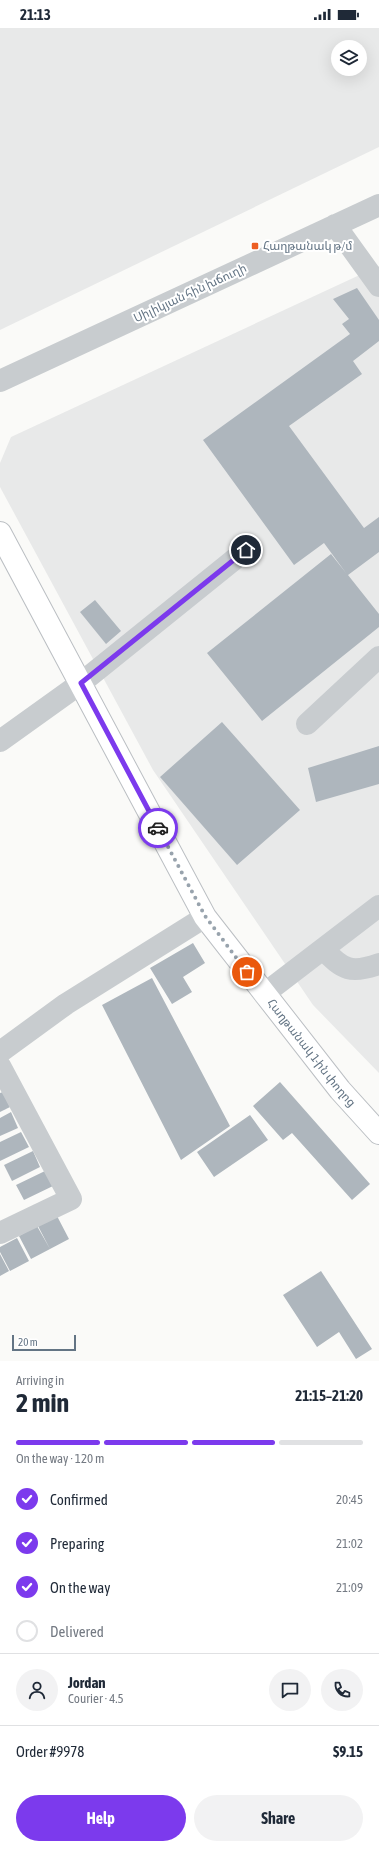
<!DOCTYPE html>
<html lang="en">
<head>
<meta charset="utf-8">
<style>
  body { margin:0; font-family:"Asap Condensed","Noto Sans Armenian",sans-serif; background:#f2f2f3; color:#1f2937; height:100vh; display:flex; flex-direction:column; font-size:15px; white-space:nowrap }
  * { box-sizing:border-box; margin:0 }
  p { font-size:13px; color:#747a83 }
  .icon { flex:none; width:22px; height:22px; fill:none; stroke:currentColor; stroke-width:2; stroke-linecap:round; stroke-linejoin:round }
  .map { position:relative; height:1333px; overflow:hidden }
  .side { display:flex; flex-direction:column; background:#fff; flex:1 }
  .side>* { flex:none }
  .fabs { position:absolute; left:331px; top:12px; display:grid; gap:8px }
  .fabs a { display:grid; place-items:center; width:36px; height:36px; border-radius:50%; background:#fff; box-shadow:0 4px 16px #0002; font-size:20px }
  .scale { position:absolute; left:12px; bottom:10px; width:64px; box-sizing:border-box; padding-left:4px; border:2px solid #637484; border-top:0; font-size:11px; line-height:14px; white-space:nowrap; color:#637484; -webkit-text-stroke:3px #fff; paint-order:stroke }
  .pin { position:absolute; display:grid; place-items:center; width:34px; height:34px; color:#fff; margin:-17px; border:2px solid #fff; border-radius:50%; box-shadow:0 1px 4px #0007 }
  .courier { position:absolute; display:grid; place-items:center; width:40px; height:40px; margin:-20px; border:3px solid #7c3aed; border-radius:50%; background:#fff; color:#222; box-shadow:0 1px 5px #0007 }
  .headline em { font-style:normal; font-weight:700 }
  .headline div { display:flex; flex-direction:column-reverse }
  .headline { display:flex; align-items:center; justify-content:space-between; height:68px; padding:0 16px }
  h1 { font-size:26px; font-weight:700; line-height:30px }
  .bar { display:grid; grid-template-columns:repeat(4,1fr); gap:6px 4px; align-content:center; height:48px; padding:0 16px }
  .bar i { height:5px; border-radius:3px; background:#e0e1e3 }
  .bar .on { background:#7c3aed }
  .bar p { grid-column:span 4 }
  .line { display:flex; align-items:center; gap:10px; padding:0 16px; border-top:1px solid #e0e1e3 }
  .line div { flex:1 }
  .round { display:grid; place-items:center; flex:none; width:42px; height:42px; border-radius:21px; background:#f2f2f3 }
  ol { padding:0 16px; list-style:none }
  li { display:flex; align-items:center; gap:12px; height:44px }
  li p { margin-inline-start:auto }
  li .icon { padding:4px; border-radius:50%; background:#7c3aed; color:#fff; stroke-width:4 }
  li:last-child { color:#747a83 }
  li i { width:22px; height:22px; border:2px solid #e0e1e3; border-radius:50% }
  .cta { display:flex; gap:8px; margin-top:auto; padding:8px 16px }
  .cta a { flex:1; height:46px; border-radius:24px; background:#7c3aed; color:#fff; font-size:16px; font-weight:700; line-height:46px; text-align:center }
  .cta a+a { background:#f2f2f3; color:#1f2937 }
  .status { display:flex; justify-content:space-between; align-items:center; height:28px; padding:0 20px; background:#fff; direction:ltr }
  .status svg { height:11px; fill:currentColor }
  .map>svg:first-child { display:block }
  .built { fill:#e8e9e9; fill-rule:evenodd }
  .building { fill:#aeb6bd }
  .lines { fill:none; stroke-linecap:round; stroke-linejoin:round }
  .major-casing { stroke:#bbbfc3; stroke-width:24 }
  .minor { stroke:#c8cccf; stroke-width:22 }
  .major { stroke:#fff; stroke-width:22 }
  .done { stroke:#98a3ad; stroke-width:4; stroke-dasharray:0 7.2 }
  .route { stroke:#7c3aed; stroke-width:5 }
  .poi-dot { fill:#ed5e24; stroke:#fff; stroke-width:1.5 }
  .labels { text-anchor:middle; stroke-width:4; stroke-linejoin:round; paint-order:stroke }
  .poi-label { font-size:12px; fill:#637484; stroke:#fff; text-anchor:start }
  .street-label { font-size:12px; fill:#637484; stroke:#fff }
</style>
</head>
<body>
<div class="status"><b>21:13</b><svg viewBox="0 0 49 12"><path d="M0 12V9h3v3zM5 12V6h3v6zM10 12V3h3v9zM15 12V0h3v12zM26 1h20v11H26zM47 4h2v5h-2z"/></svg></div>
<div class="map">
<svg width="379" height="1333" viewBox="0 0 379 1333">
  <rect width="100%" height="100%" fill="#fafaf8"/>
  <!-- built -->
  <path class="built" d="M0 0H379V119L0 302ZM338 19H360V41H338Z
    M379 238V1045L313 977 153 742 0 459V435L11 409Z"/>
  <!-- building -->
  <path class="building" d="M357 260 379 292V313L353 333 362 346 289 398 364 500 379 489V524L348 547 379 586V599L262 693 207 625 331 526 346 545 324 515 294 537 203 412 350 306 342 296 349 291 333 271Z
    M95 572 121 603 106 616 80 584Z
    M222 694 300 782 237 837 160 749Z
    M379 718V756L316 774 308 740Z
    M193 915 205 935 183 949 192 964 172 976 150 940Z
    M152 950 230 1098 181 1132 102 977Z
    M280 1054 370 1156 352 1172 292 1105 283 1112 253 1078Z
    M3 1064 10 1079 0 1084V1065Z
    M11 1084 18 1100 0 1108V1090Z
    M250 1087 268 1112 214 1149 197 1124Z
    M21 1104 29 1119 0 1133V1114Z
    M33 1123 40 1139 12 1153 4 1137Z
    M45 1143 53 1158 24 1172 16 1157Z
    M57 1188 69 1211 50 1221 38 1198Z
    M37 1198 50 1221 31 1231 19 1208Z
    M17 1210 29 1233 10 1243 0 1224V1219Z
    M0 1226 9 1243 0 1248Z
    M321 1243 372 1321 356 1331 339 1304 317 1319 283 1267Z"/>
  <g class="lines">
    <defs>
      <g id="major">
        <path id="s1" d="M0 505 205 889 340 1062 379 1105"/>
      </g>
    </defs>
    <!-- major casing -->
    <use href="#major" class="major-casing"/>
    <!-- minor -->
    <path class="minor" d="M335 197 379 258
      M0 353 379 177
      M307 696 379 629
      M0 713 81 655 246 522
      M323 921C343 942 351 946 379 936
      M264 966 379 878
      M0 1024 66 976 205 889
      M0 1038 71 1171 0 1205"/>
    <!-- major -->
    <use href="#major" class="major"/>
  </g>
  <g class="lines">
    <!-- done -->
    <path class="done" d="M158 800 205 888 247 944"/>
    <!-- route -->
    <path class="route" d="M158 800 81 655 246 522"/>
  </g>
  <!-- markers -->
  <rect class="poi-dot" x="251" y="214" width="8" height="8" rx="2"/>
  <g class="labels">
    <!-- poi labels -->
    <g class="poi-label">
      <text x="263" y="222">Հաղթանակ թ/մ</text>
    </g>
    <!-- street labels -->
    <g class="street-label">
      <text transform="translate(190 265) rotate(-25)" y="4">Սիլիկյան հին խճուղի</text>
      <text dy="4" stroke="none"><textPath href="#s1" startOffset="608">Հաղթանակ 1-ին փողոց</textPath></text>
    </g>
  </g>
</svg>
<div class="fabs">
<a><svg class="icon" aria-label="layers" viewBox="0 0 24 24"><path d="M12 4l9 5-9 5-9-5zM3 14l9 5 9-5"/></svg></a>
</div>
<div class="scale">20 m</div>
<div class="pin" style="left:247px;top:944px;background:#ea580c"><svg class="icon" aria-label="bag" viewBox="0 0 24 24"><path d="M5 8h14l-1 12H6zM9 8a3 3 0 0 1 6 0"/></svg></div>
<div class="pin" style="left:246px;top:522px;background:#1f2937"><svg class="icon" aria-label="home" viewBox="0 0 24 24"><path d="M3 11l9-7 9 7M6 9v11h12V9"/></svg></div>
<div class="courier" style="left:158px;top:800px"><svg class="icon" aria-label="car" viewBox="0 0 24 24"><path d="M5 17H2v-5l4-1 3-4h7l3 4 3 1v5h-3M9 17h6M6 11h13"/><circle cx="7" cy="17" r="2"/><circle cx="17" cy="17" r="2"/></svg></div>
</div>
<section class="side">
<div class="headline"><div><h1>2 min</h1><p>Arriving in</p></div><em>21:15–21:20</em></div>
<div class="bar"><i class="on"></i><i class="on"></i><i class="on"></i><i></i><p>On the way · 120 m</p></div>
<ol>
<li><svg class="icon" aria-label="check" viewBox="0 0 24 24"><path d="M5 12l5 5 9-10"/></svg>Confirmed<p>20:45</p></li>
<li><svg class="icon" aria-label="check" viewBox="0 0 24 24"><path d="M5 12l5 5 9-10"/></svg>Preparing<p>21:02</p></li>
<li><svg class="icon" aria-label="check" viewBox="0 0 24 24"><path d="M5 12l5 5 9-10"/></svg>On the way<p>21:09</p></li>
<li><i></i>Delivered</li>
</ol>
<div class="line" style="height:72px"><a class="round"><svg class="icon" aria-label="person" viewBox="0 0 24 24"><circle cx="12" cy="8" r="4"/><path d="M4 21q1-7 8-7t8 7"/></svg></a><div><b>Jordan</b><p>Courier · 4.5</p></div><a class="round"><svg class="icon" aria-label="chat" viewBox="0 0 24 24"><path d="M4 5h16v11H9l-5 4z"/></svg></a><a class="round"><svg class="icon" aria-label="phone" viewBox="0 0 24 24"><path d="M5 4h4l2 5-3 2q2 4 5 5l2-3 5 2v4C11 20 4 13 5 4z"/></svg></a></div>
<div class="line" style="height:52px"><div>Order #9978</div><b>$9.15</b></div>
<div class="cta"><a>Help</a><a>Share</a></div>
</section>
</body>
</html>
